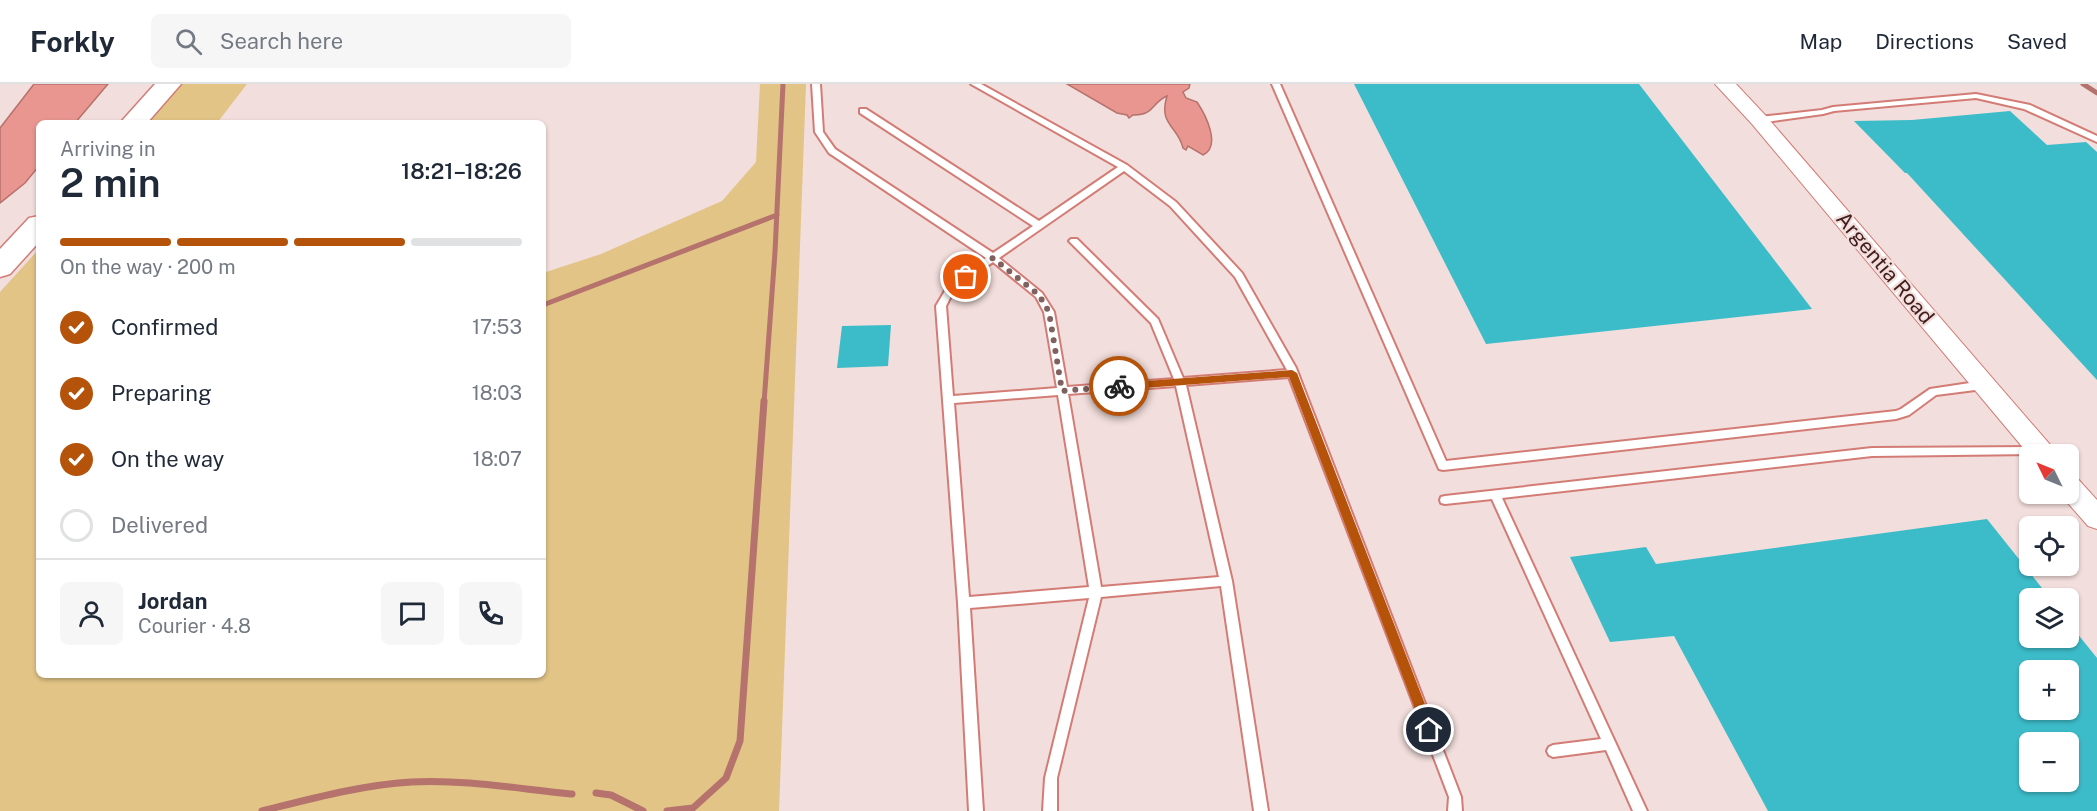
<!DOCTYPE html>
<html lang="en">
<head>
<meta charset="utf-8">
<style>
  body { margin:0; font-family:"Public Sans",sans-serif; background:#f6f6f7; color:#1f2937; height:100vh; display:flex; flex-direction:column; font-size:22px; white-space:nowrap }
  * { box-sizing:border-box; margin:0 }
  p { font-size:20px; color:#747a83 }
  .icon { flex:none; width:33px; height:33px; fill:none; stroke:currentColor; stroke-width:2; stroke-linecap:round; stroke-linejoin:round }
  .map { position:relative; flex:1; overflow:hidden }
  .side { position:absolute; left:36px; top:36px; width:510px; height:558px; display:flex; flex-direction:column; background:#fff; border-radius:9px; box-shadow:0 2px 4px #0004 }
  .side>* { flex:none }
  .needle { width:39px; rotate:313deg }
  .buttons { position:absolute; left:2019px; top:360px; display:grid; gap:12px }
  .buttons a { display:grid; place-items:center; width:60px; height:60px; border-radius:9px; background:#fff; box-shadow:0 2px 4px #0004; font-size:30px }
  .pin { position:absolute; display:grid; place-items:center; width:51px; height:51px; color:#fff; margin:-26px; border:3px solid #fff; border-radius:50%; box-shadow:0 2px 6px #0007 }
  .courier { position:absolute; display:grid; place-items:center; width:60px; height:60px; margin:-30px; border:4px solid #b45309; border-radius:50%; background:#fff; color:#222; box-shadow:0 2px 8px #0007 }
  .head em { font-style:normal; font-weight:600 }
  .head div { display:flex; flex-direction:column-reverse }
  .head { display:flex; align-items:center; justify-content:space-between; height:102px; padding:0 24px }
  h1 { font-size:39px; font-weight:600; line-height:45px }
  .bar { display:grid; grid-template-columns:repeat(4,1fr); gap:9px 6px; align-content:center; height:72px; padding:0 24px }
  .bar i { height:8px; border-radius:4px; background:#e0e1e3 }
  .bar .active { background:#b45309 }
  .bar p { grid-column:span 4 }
  .line { display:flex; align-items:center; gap:15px; padding:0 24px; border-top:2px solid #e0e1e3 }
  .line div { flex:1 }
  .round { display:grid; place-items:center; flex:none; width:63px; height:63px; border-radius:9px; background:#f6f6f7 }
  ol { padding:0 24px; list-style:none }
  li { display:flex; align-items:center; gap:18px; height:66px }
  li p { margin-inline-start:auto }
  li .icon { padding:6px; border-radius:50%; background:#b45309; color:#fff; stroke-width:4 }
  li:last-child { color:#747a83 }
  li i { width:33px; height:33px; border:3px solid #e0e1e3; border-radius:50% }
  header { display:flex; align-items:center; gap:36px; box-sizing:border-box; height:84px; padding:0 30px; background:#fff; border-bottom:2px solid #e0e1e3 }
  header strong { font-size:28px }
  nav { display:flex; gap:33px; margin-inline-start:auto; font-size:21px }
  .search { width:420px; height:54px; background:#f6f6f7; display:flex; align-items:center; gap:15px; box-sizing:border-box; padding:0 21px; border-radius:9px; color:#747a83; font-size:22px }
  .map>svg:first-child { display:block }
  .green { fill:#e1c486 }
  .water { fill:#e8968f; stroke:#b6726c; stroke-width:1.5 }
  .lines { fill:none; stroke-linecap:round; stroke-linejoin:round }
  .stream-far1 { stroke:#b6726c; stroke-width:5 }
  .stream { stroke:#b6726c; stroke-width:7 }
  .building { fill:#3cbcc9; fill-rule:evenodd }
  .service-casing { stroke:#d37c75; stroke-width:4 }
  .tertiary-casing { stroke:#d37c75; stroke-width:2 }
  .motorway-casing { stroke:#d37c75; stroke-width:3 }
  .service { fill:#fff; fill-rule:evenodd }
  .tertiary { fill:#fff; fill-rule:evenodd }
  .motorway { fill:#fff; fill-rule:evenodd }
  .route { fill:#b45309 }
  .done { stroke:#7f615f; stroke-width:6; stroke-dasharray:0 10.8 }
  .labels { text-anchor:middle; stroke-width:4.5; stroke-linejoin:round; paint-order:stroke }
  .street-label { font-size:21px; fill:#411e1c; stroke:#f2dedc }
</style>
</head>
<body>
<header>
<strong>Forkly</strong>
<div class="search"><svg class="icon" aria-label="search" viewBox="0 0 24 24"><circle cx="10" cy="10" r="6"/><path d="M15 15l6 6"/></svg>Search here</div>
<nav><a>Map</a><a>Directions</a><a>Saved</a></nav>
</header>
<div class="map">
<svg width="2097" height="727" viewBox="0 0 2097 727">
  <rect width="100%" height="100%" fill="#f2dedc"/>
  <!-- green -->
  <path class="green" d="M181 0H247L217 39H148Z
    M760 0H806L779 727H0V208L39 165V591H543V189L601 170 722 117 756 78Z"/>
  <!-- water -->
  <path class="water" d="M34 0H108L75 39H39V82L25 99 0 119V44Z
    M1067 0H1190L1189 4 1183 8 1186 14 1197 18C1205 30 1222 62 1203 71L1188 62 1186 66 1183 64C1178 42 1158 41 1167 12 1152 18 1154 32 1133 31L1129 34 1127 31 1117 29Z"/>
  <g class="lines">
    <!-- stream-far1 -->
    <path class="stream-far1" d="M2083 0 2097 9
      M543 221 777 131
      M764 319 775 168 783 0"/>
    <!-- stream -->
    <path class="stream" d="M596 709 611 711 643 727
      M262 727C310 715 361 701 411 698 464 695 519 705 572 710
      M667 727 693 724 726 694 740 657 764 317"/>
  </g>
  <!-- building -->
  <path class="building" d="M1354 0H1639L1812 225 1486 260Z
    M2010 27 2047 61 2086 58 2097 68V296L1907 89H1905L1854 37 1912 36Z
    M891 241 888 282 837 284 842 242Z
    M1987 435 2050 514H2030V554H2068V538L2097 574V727H1768L1674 552 1610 558 1570 473 1646 463 1656 480ZM2030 586H2068V626H2030ZM2030 658H2068V698H2030Z"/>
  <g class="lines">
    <defs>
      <path id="service" d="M812 0H820L823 48 835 65 993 169 1033 142 860 29V25H866L1039 137 1118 83 971 0H981L1127 81 1176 118 1242 189 1296 284 1461 713 1462 727H1448L1449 713 1289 293 1186 301 1232 497 1268 727H1254L1221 502 1101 513 1057 694V727H1043L1045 694 1089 514 970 524 983 727H969L958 519 936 222 949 200 986 174 829 69 815 48ZM1124 87 1170 122 1235 193 1287 286 1183 294 1158 235 1077 155H1071L1069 157 1151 239 1174 295 1067 303 1054 228 1042 209 999 174ZM993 178 1036 213 1044 228 1057 304 953 312 946 222 955 204ZM1176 302 1219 493 1101 503 1068 310ZM1058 311 1089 503 969 513 954 319Z
        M1272 0H1280L1446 377 1896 327 1901 325 1930 305 1983 297 1988 301 1983 305 1936 311 1909 331 1896 335 1443 386 1439 385Z
        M1976 10 2030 21 2097 52V58L2024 25 1976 14 1834 27 1823 30 1759 39 1755 36 1759 33 1822 26 1833 23Z
        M2039 363 2043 364 2044 367 2043 370 1872 372 1502 414 1647 727H1633L1606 666 1553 673 1549 671 1547 667 1549 663 1553 661 1601 655 1492 415 1445 420 1441 419 1440 416 1441 413 1445 412 1872 364Z"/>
      <path id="tertiary" d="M1715 0H1736L1766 32 2052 363 2056 370 2030 372 1752 40Z
        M2068 391 2077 394 2097 416V445L2088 442 2060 410H2068Z"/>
      <path id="motorway" d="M155 0H181L147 39H120Z
        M39 132V158L10 190 0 193V165L29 134Z"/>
    </defs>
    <!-- service casing -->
    <use href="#service" class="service-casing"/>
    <!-- tertiary casing -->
    <use href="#tertiary" class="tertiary-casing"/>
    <!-- motorway casing -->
    <use href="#motorway" class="motorway-casing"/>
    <!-- service -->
    <use href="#service" class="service"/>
    <!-- tertiary -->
    <use href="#tertiary" class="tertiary"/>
    <!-- motorway -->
    <use href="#motorway" class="motorway"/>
  </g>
  <!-- route -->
  <path class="route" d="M1292 286 1297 289 1435 646 1429 652 1423 646 1289 293 1119 306 1114 302 1119 299Z"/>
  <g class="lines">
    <!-- done -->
    <path class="done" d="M966 193 993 174 1039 211 1049 228 1062 307 1119 302"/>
  </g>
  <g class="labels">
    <!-- street labels -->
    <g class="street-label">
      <text transform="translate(1885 184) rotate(50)" y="7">Argentia Road</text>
    </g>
  </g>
</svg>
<div class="buttons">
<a><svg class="needle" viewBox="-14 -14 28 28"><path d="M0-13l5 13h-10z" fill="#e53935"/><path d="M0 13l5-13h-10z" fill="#747a83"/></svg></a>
<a><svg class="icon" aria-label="locate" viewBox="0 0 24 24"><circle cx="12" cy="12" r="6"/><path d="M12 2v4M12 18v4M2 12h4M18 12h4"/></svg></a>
<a><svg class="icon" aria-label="layers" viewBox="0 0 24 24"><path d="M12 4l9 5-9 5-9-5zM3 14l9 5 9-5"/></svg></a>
<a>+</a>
<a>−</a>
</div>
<div class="pin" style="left:966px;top:193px;background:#ea580c"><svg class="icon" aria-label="bag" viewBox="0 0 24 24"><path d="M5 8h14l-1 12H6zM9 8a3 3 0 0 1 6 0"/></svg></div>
<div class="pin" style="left:1429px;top:646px;background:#1f2937"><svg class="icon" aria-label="home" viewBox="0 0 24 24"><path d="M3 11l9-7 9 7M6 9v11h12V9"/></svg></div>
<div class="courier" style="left:1119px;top:302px"><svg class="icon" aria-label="bike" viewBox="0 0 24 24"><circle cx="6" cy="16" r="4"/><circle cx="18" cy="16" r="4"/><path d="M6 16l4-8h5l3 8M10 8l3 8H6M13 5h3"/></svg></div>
<section class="side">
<div class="head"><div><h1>2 min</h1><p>Arriving in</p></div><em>18:21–18:26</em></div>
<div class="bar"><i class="active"></i><i class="active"></i><i class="active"></i><i></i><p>On the way · 200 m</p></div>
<ol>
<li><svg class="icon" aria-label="check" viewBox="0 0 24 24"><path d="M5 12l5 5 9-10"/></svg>Confirmed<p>17:53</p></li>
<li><svg class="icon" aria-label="check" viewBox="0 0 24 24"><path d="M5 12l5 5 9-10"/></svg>Preparing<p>18:03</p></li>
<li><svg class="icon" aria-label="check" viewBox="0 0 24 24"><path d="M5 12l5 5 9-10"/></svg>On the way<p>18:07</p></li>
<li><i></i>Delivered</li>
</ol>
<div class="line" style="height:108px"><a class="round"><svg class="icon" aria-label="person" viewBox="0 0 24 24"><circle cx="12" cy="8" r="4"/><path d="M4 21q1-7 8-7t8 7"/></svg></a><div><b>Jordan</b><p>Courier · 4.8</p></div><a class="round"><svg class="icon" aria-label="chat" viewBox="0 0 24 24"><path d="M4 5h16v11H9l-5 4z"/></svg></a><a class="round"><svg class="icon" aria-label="phone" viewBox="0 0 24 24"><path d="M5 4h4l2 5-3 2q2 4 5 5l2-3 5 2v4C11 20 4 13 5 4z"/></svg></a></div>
</section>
</div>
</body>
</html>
